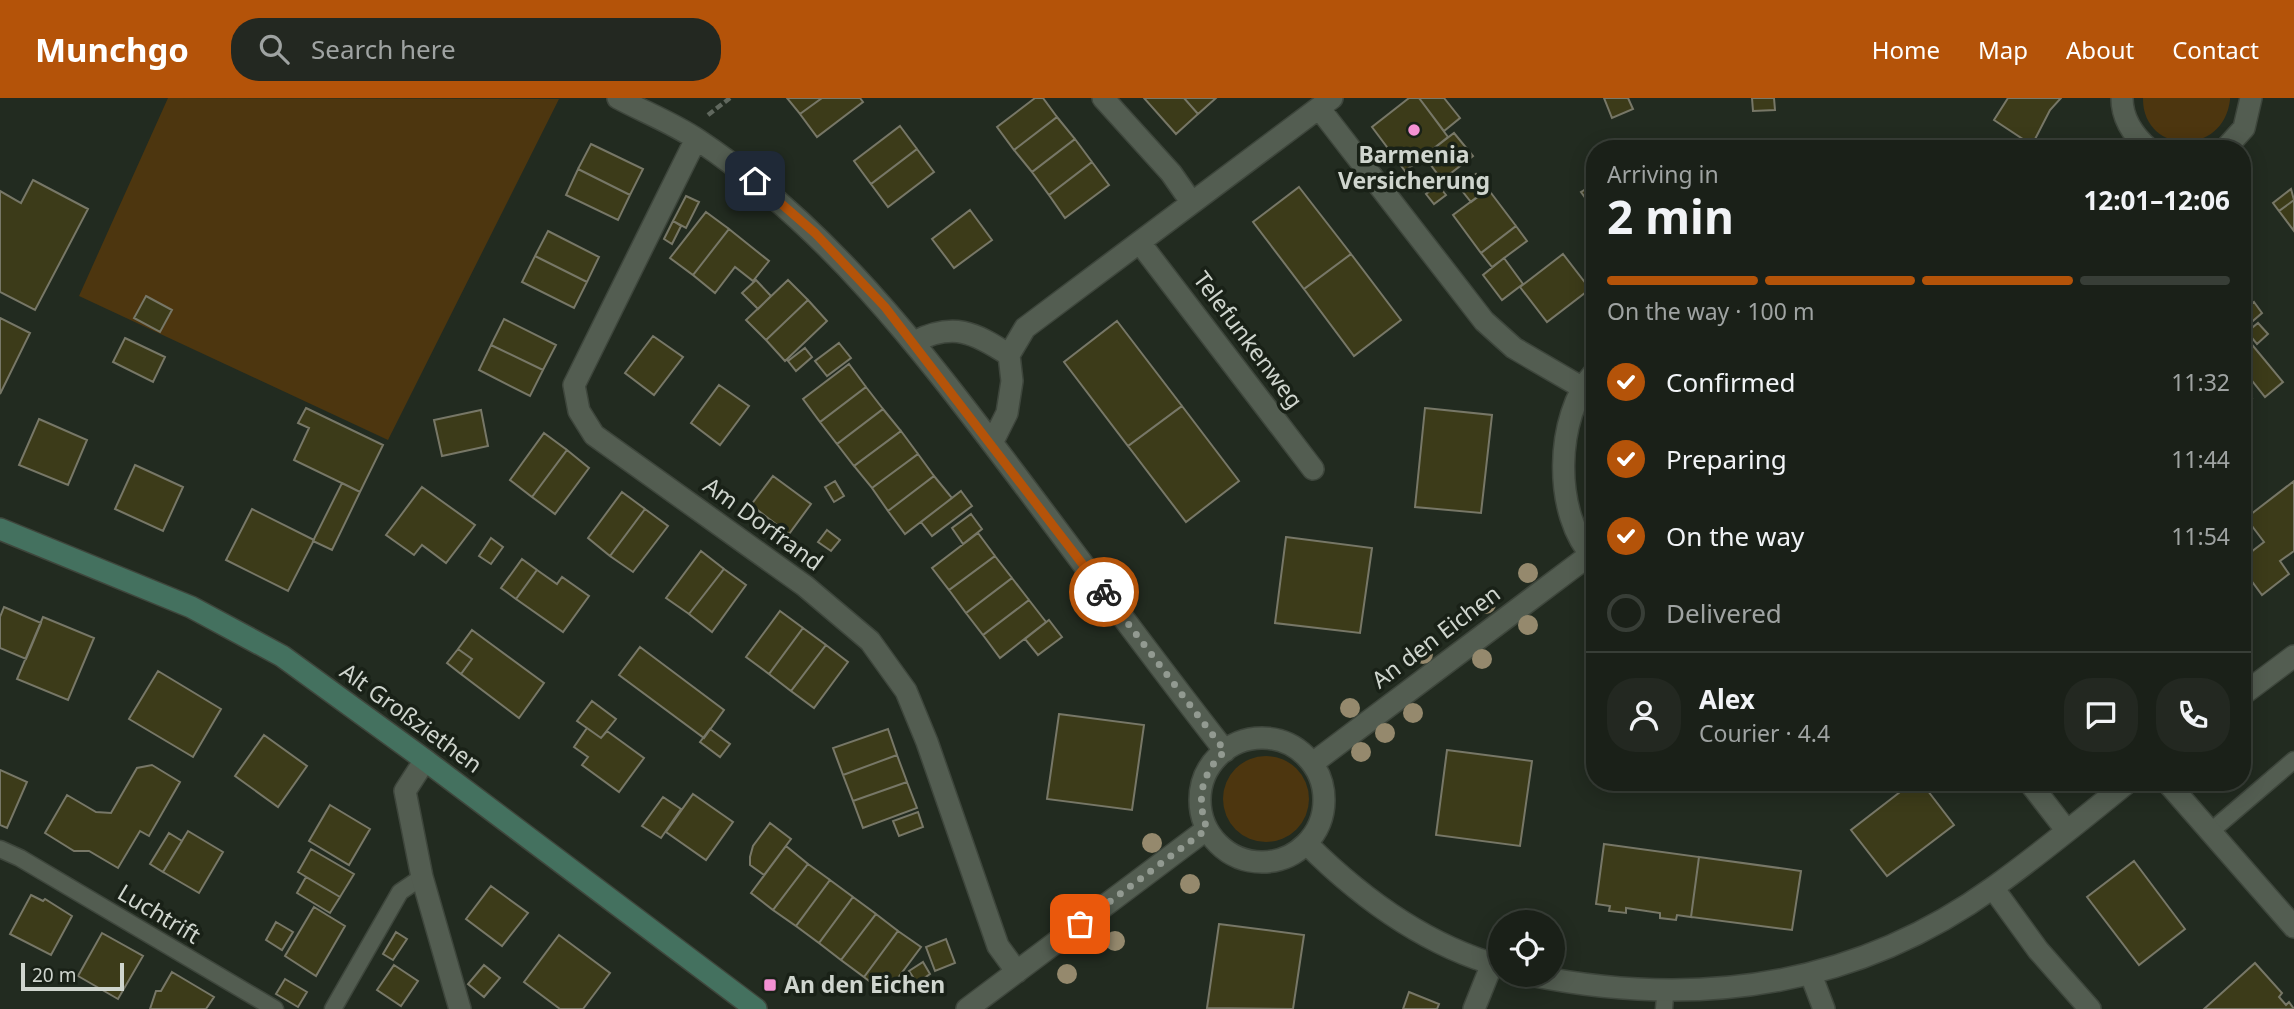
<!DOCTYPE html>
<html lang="en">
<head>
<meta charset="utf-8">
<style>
  body { margin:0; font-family:"Noto Sans",sans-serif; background:#232821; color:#f1f3f6; height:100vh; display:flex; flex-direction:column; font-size:26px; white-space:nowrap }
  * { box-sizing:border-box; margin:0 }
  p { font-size:23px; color:#9fa3a2 }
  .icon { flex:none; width:38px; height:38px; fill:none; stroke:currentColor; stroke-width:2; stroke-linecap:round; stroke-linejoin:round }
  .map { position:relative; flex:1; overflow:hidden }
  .side { position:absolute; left:1586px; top:42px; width:665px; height:651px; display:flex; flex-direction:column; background:#1a2018; border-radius:28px; box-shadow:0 4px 18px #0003,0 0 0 2px #383e37 }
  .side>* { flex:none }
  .fabs { position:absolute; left:1488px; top:812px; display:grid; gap:14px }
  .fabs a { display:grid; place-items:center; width:77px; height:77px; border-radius:50%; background:#1a2018; box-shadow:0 4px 18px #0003,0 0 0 2px #383e37; font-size:35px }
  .scale { position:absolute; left:21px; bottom:18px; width:103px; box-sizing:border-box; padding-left:7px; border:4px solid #cfd5ce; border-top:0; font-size:19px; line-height:24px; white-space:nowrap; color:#cfd5ce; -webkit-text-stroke:5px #192117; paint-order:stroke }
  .pin { position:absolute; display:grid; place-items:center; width:60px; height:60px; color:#fff; margin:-30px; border-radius:14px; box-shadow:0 4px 10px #0006 }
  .courier { position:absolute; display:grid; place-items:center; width:70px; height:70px; margin:-35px; border:5px solid #b45309; border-radius:50%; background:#fff; color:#222; box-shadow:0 2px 9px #0007 }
  .head em { font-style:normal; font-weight:700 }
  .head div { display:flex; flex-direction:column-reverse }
  .head { display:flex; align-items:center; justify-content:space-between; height:119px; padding:0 21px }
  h1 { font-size:46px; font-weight:700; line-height:52px }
  .bar { display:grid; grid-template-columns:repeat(4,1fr); gap:10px 7px; align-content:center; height:84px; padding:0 21px }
  .bar i { height:9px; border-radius:5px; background:#383e37 }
  .bar .current { background:#b45309 }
  .bar p { grid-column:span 4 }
  .line { display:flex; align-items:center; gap:18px; padding:0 21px; border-top:2px solid #383e37 }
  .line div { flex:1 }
  .round { display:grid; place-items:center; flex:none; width:74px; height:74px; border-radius:28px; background:#232821 }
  ol { padding:0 21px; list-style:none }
  li { display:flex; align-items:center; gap:21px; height:77px }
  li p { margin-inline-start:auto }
  li .icon { padding:7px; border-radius:50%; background:#b45309; color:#fff; stroke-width:4 }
  li:last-child { color:#9fa3a2 }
  li i { width:38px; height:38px; border:4px solid #383e37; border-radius:50% }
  header { display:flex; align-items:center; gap:42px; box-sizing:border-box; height:98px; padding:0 35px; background:#b45309; color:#fff }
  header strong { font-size:33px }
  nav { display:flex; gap:38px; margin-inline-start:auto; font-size:24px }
  .search { width:490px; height:63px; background:#232821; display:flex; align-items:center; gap:18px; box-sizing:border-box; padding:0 24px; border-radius:28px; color:#9fa3a2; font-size:26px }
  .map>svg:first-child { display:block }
  .green { fill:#4d360f }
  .building { fill:#3c3b19; stroke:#777767; stroke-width:2 }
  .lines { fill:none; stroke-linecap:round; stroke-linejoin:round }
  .lane-casing { stroke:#3e463c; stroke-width:19 }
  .street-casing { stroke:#3e463c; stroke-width:24 }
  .secondary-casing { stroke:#3e463c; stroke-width:24 }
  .path { stroke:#60685e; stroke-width:4.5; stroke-dasharray:7 3.5; stroke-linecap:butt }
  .lane { stroke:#535d51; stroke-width:16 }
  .street { stroke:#535d51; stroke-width:21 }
  .secondary { stroke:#44715f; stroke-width:21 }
  .tree { fill:#95896d }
  .done { stroke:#929a91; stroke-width:7; stroke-dasharray:0 12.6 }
  .route { stroke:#b45309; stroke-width:9 }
  .poi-dot { fill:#f491d3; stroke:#192117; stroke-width:2.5 }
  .labels { text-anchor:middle; stroke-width:7; stroke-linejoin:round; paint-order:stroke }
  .poi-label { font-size:23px; font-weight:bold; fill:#cfd5ce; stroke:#192117 }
  .street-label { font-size:23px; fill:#cfd5ce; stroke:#192117 }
</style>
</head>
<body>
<header>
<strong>Munchgo</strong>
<div class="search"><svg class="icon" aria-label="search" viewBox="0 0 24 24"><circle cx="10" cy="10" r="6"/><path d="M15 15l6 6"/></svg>Search here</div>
<nav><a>Home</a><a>Map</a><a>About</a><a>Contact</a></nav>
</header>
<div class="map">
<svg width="2294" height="911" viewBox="0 0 2294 911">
  <rect width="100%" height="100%" fill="#222b20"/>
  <!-- green -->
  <path class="green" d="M168 0 559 1 388 342 79 198Z
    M2143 0H2230V2C2223 60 2142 56 2143 0Z
    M1223 701a43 43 0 1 1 86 0a43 43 0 1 1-86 0Z"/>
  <!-- building -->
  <path class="building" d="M787 0H822L800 16Z
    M822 0H860L863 4 817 39 800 16Z
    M1035 0H1043L1057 19 1014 52 997 29Z
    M1144 0H1184L1198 16 1176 36Z
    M1184 0H1216L1198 16Z
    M1409 0H1419L1448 39 1405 73 1372 29Z
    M1419 0H1444L1460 20 1444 33Z
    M1604 0H1628L1633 11 1612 20Z
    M1752 0H1774L1775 12 1753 13Z
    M2008 0H2061L2050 12 2032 47 1994 22Z
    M1057 19 1075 41 1032 74 1014 52Z
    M900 28 917 51 871 86 854 63Z
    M1454 35 1473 58 1442 82 1424 58Z
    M1075 41 1092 64 1049 97 1032 74Z
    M1980 44 1989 51H1975Z
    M591 46 643 71 630 97 578 71Z
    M917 51 934 74 888 109 871 86Z
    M1092 64 1109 87 1065 120 1049 97Z
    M578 71 630 97 618 122 566 97Z
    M1594 74V112L1581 94 1594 86 1591 75Z
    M1476 76 1488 91 1471 104 1459 89Z
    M33 82 88 111 35 212 0 194V93L21 105Z
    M1438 87 1446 97 1434 106 1426 96Z
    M1299 89 1351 156 1304 191 1253 124Z
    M1488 91 1516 128 1481 155 1453 117Z
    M2291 91 2294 102 2279 113 2273 105Z
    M686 98 699 104 686 130 673 123Z
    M2294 102V133L2279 113Z
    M970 112 992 142 954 170 932 141Z
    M706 114 729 131 693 177 670 160Z
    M673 123 681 128 672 146 664 141Z
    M1516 128 1527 143 1492 169 1481 155Z
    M729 131 769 163 753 183 735 169 715 195 693 177Z
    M548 133 599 159 587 184 535 158Z
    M1351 156 1401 222 1354 258 1304 191Z
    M1563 156 1590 191 1547 224 1520 189Z
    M535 158 587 184 574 210 522 184Z
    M1504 160 1523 186 1502 202 1483 177Z
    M756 182 771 198 758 211 742 195Z
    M788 182 808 202 766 242 746 222Z
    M146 198 172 212 160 234 134 220Z
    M808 202 827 223 785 263 766 242Z
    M2254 204 2262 215 2247 228 2242 222V213Z
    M0 220 30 235 0 296Z
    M504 221 556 247 543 272 491 247Z
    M1117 223 1182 308 1128 348 1064 264Z
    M2258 225 2268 236 2257 246 2247 234Z
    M653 238 683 259 654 297 625 275Z
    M125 240 165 259 153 284 113 264Z
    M2249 243 2283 284 2265 299 2242 270V249Z
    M839 245 851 260 827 278 815 263Z
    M491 247 543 272 530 298 479 272Z
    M805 250 812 259 796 273 788 263Z
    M849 266 866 289 820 324 803 301Z
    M2242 286 2252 300 2242 308Z
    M719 287 749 308 720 347 691 325Z
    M866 289 883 311 837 346 820 324Z
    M1182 308 1239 383 1186 424 1128 348Z
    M306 310 383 347 360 394 294 362 309 330 298 325Z
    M1425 310 1492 317 1481 415 1415 409Z
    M883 311 901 333 854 368 837 346Z
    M481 312 488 348 442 358 434 322Z
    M39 321 87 342 68 387 19 367Z
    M901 333 918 356 872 390 854 368Z
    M544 335 567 352 532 399 510 382Z
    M567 352 589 370 555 416 532 399Z
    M918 356 934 378 888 413 872 390Z
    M135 367 183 389 163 433 115 411Z
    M773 378 811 406 789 436 751 407Z
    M934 378 952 400 905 436 888 413Z
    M835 383 844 398 834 404 825 389Z
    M2294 383V453L2280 463 2289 476 2262 497 2242 470V461L2264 444 2246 420Z
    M342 385 360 394 332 452 313 443Z
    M422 389 475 427 446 465 422 447 414 457 386 437Z
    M961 393 972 408 932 438 921 424Z
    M622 394 645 411 610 458 588 440Z
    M252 411 314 442 288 493 226 462Z
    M645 411 668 428 633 474 610 458Z
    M971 416 982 431 963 446 952 430Z
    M827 432 840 442 831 453 818 444Z
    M978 435 995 458 949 492 932 470Z
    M1286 439 1372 450 1360 535 1275 525Z
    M491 440 503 449 491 466 479 458Z
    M701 453 724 471 689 516 666 500Z
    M995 458 1012 480 966 515 949 492Z
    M522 461 537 472 516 501 501 490Z
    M724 471 746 487 712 534 689 516Z
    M537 472 557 486 562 479 589 498 563 534 516 501Z
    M1012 480 1029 502 983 537 966 515Z
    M1029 502 1046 524 1000 560 983 537Z
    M4 509 41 525 26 561 0 550V519Z
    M780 513 803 530 769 576 746 559Z
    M43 519 94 540 68 602 17 581Z
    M1049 522 1062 539 1038 557 1025 541Z
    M803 530 826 547 791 593 769 576Z
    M472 532 544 585 519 620 461 576 472 561 458 551Z
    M826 547 848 564 814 610 791 593Z
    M640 549 724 612 704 640 619 577Z
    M458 551 472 561 461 576 447 565Z
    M158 573 221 611 193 659 129 621Z
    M592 603 616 621 601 640 577 623Z
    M1059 616 1144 627 1132 712 1047 701Z
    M587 630 601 640 607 633 644 660 619 694 582 667 588 659 574 649Z
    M710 631 730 646 720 659 700 644Z
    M888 631 897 657 843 677 833 650Z
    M264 637 307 668 278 709 235 678Z
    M1447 652 1532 663 1520 748 1436 737Z
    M897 657 907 684 853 703 843 677Z
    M152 667 180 684 149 738 140 733 118 770 89 753H74L45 735 67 697 96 714 111 715 137 670Z
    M0 672 27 684 7 730 0 727Z
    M907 684 917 710 863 730 853 703Z
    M1913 684H1921L1954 727 1887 778 1851 732Z
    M693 696 733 724 706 762 666 734Z
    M663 699 681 711 661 740 642 728Z
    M330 707 370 731 349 767 309 743Z
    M918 714 923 729 899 738 893 723Z
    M770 725 791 741 764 777 750 767V759L753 748Z
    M188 733 223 754 199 795 163 774Z
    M169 735 182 743 163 774 150 766Z
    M1604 746 1699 759 1691 819 1677 817 1676 822 1660 820V815L1626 810V815L1609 813 1610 808 1596 806Z
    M786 748 808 766 773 812 751 795Z
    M311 751 354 776 340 799 298 774Z
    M1699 759 1801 773 1792 832 1691 819Z
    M2134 763 2185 831 2139 867 2087 799Z
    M808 766 830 782 796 828 773 812Z
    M306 779 340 799 330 815 297 795Z
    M830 782 853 799 819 845 796 828Z
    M491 788 528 815 502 848 466 821Z
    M31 797 43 803 45 801 72 818 51 857 10 836Z
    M853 799 876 816 841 862 819 845Z
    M314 809 345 828 316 878 285 858Z
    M876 816 898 833 864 879 841 862Z
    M276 824 293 834 282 852 266 842Z
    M1219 826 1304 837 1293 911 1207 910Z
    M898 833 921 849 886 896 864 879Z
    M396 834 407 841 393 862 383 856Z
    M102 835 143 858 118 901 78 878Z
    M559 837 610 875 583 911H560L524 884Z
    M946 841 955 865 935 873 926 849Z
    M923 864 930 876 917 885 909 873Z
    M2255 865 2282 895 2279 899 2286 907 2289 904 2294 911H2204Z
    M394 867 418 883 401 908 377 892Z
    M484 867 500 880 484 899 468 886Z
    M172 874 214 899 206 911H150L156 893H161Z
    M285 881 307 894 298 909 276 896Z
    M1409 894 1439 906 1437 911H1403Z"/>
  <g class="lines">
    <defs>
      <path id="lane" d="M2210 734 2294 662
        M0 751 20 760 275 911
        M333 911 400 794 422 779
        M1664 911 1665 898"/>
      <path id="street" d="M618 0C644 14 673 25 698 42 826 127 919 248 1011 370 1082 464 1152 560 1225 653
        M1103 0 1171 75 1192 105
        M2122 0C2122 21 2134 38 2149 51
        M1319 10 1484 223 1514 250 1581 289
        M696 41 574 287 579 313 594 337 805 488 870 543 906 593 927 644 998 848 1017 874
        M2225 51 2244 30 2251 0
        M1140 145 1313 371
        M914 244C953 224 974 234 1009 257
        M1594 275C1555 317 1552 417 1594 460
        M992 345 1007 315 1012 283 1009 257 1025 230 1332 0
        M2242 597 2294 558
        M1200 702a62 62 0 1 1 124 0a62 62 0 1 1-124 0Z
        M425 662 405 693 422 779 460 911
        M1313 665 1591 456
        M2029 684 2067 733
        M2167 684 2294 829
        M1307 746C1361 800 1425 847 1500 868
        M1993 790 2038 852 2090 911
        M1530 877C1697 911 1854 890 1994 789 2040 756 2084 720 2128 684
        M1813 882 1824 911
        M967 911 1207 731
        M1474 911 1492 866"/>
      <path id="secondary" d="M0 431 191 509 282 558 425 662 756 911"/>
    </defs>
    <!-- lane casing -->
    <use href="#lane" class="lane-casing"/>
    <!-- street casing -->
    <use href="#street" class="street-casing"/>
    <!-- secondary casing -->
    <use href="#secondary" class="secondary-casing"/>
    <!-- path -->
    <path class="path" d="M708 17 730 0"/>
    <!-- lane -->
    <use href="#lane" class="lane"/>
    <!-- street -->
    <use href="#street" class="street"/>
    <!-- secondary -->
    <use href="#secondary" class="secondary"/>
  </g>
  <!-- trees -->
  <g class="tree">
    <circle cx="1528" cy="475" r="10"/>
    <circle cx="1486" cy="506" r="10"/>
    <circle cx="1528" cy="527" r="10"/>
    <circle cx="1423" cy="556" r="10"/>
    <circle cx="1482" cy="561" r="10"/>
    <circle cx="1350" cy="610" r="10"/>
    <circle cx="1413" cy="615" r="10"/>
    <circle cx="1385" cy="635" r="10"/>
    <circle cx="1361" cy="654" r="10"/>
    <circle cx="1152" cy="745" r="10"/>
    <circle cx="1190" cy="786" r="10"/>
    <circle cx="1115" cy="843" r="10"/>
    <circle cx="1067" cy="876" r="10"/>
  </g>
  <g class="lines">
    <!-- done -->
    <path class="done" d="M1080 826 1207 731C1196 700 1201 676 1225 653L1104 494"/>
    <!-- route -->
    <path class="route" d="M755 83 815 135 885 209 1104 494"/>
  </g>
  <!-- markers -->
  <g class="poi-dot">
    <circle cx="1414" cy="32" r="7"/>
    <rect x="763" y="880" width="14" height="14" rx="3.5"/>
  </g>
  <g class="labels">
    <!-- poi labels -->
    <g class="poi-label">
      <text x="1414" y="65">Barmenia<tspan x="1414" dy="26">Versicherung</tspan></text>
      <text x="784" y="895" text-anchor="start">An den Eichen</text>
    </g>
    <!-- street labels -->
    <g class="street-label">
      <text transform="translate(1248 242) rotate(53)" y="8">Telefunkenweg</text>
      <text transform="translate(763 426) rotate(36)" y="8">Am Dorfrand</text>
      <text transform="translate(1436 539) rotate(-37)" y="8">An den Eichen</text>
      <text transform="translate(411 620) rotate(36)" y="8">Alt Großziethen</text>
      <text transform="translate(159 816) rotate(31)" y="8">Luchtrift</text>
    </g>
  </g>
</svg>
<div class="fabs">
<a><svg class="icon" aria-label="locate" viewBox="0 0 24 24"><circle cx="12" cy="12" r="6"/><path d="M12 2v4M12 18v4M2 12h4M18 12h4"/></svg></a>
</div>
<div class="scale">20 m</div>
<div class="pin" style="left:1080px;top:826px;background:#ea580c"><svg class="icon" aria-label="bag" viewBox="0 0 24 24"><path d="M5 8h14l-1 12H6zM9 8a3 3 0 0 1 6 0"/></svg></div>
<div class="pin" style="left:755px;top:83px;background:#1f2937"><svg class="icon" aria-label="home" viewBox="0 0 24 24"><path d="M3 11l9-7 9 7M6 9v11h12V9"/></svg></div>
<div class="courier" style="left:1104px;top:494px"><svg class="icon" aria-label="bike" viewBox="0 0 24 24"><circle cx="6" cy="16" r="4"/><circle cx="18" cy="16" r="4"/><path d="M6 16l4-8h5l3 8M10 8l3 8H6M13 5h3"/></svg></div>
<section class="side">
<div class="head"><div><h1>2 min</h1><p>Arriving in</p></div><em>12:01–12:06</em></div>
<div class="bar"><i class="current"></i><i class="current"></i><i class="current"></i><i></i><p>On the way · 100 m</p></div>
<ol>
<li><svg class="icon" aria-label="check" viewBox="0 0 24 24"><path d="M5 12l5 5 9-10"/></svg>Confirmed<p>11:32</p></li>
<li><svg class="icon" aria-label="check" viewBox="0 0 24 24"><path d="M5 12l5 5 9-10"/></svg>Preparing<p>11:44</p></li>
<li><svg class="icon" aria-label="check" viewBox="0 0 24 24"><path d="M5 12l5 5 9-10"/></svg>On the way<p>11:54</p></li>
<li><i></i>Delivered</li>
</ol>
<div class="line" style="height:126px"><a class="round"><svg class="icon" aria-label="person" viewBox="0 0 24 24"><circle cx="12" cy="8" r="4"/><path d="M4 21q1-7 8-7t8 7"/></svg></a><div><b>Alex</b><p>Courier · 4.4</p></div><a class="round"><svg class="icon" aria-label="chat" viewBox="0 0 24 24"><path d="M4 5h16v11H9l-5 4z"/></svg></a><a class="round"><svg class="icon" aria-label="phone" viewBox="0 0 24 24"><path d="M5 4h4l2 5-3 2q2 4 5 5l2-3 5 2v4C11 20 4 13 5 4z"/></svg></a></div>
</section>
</div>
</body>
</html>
